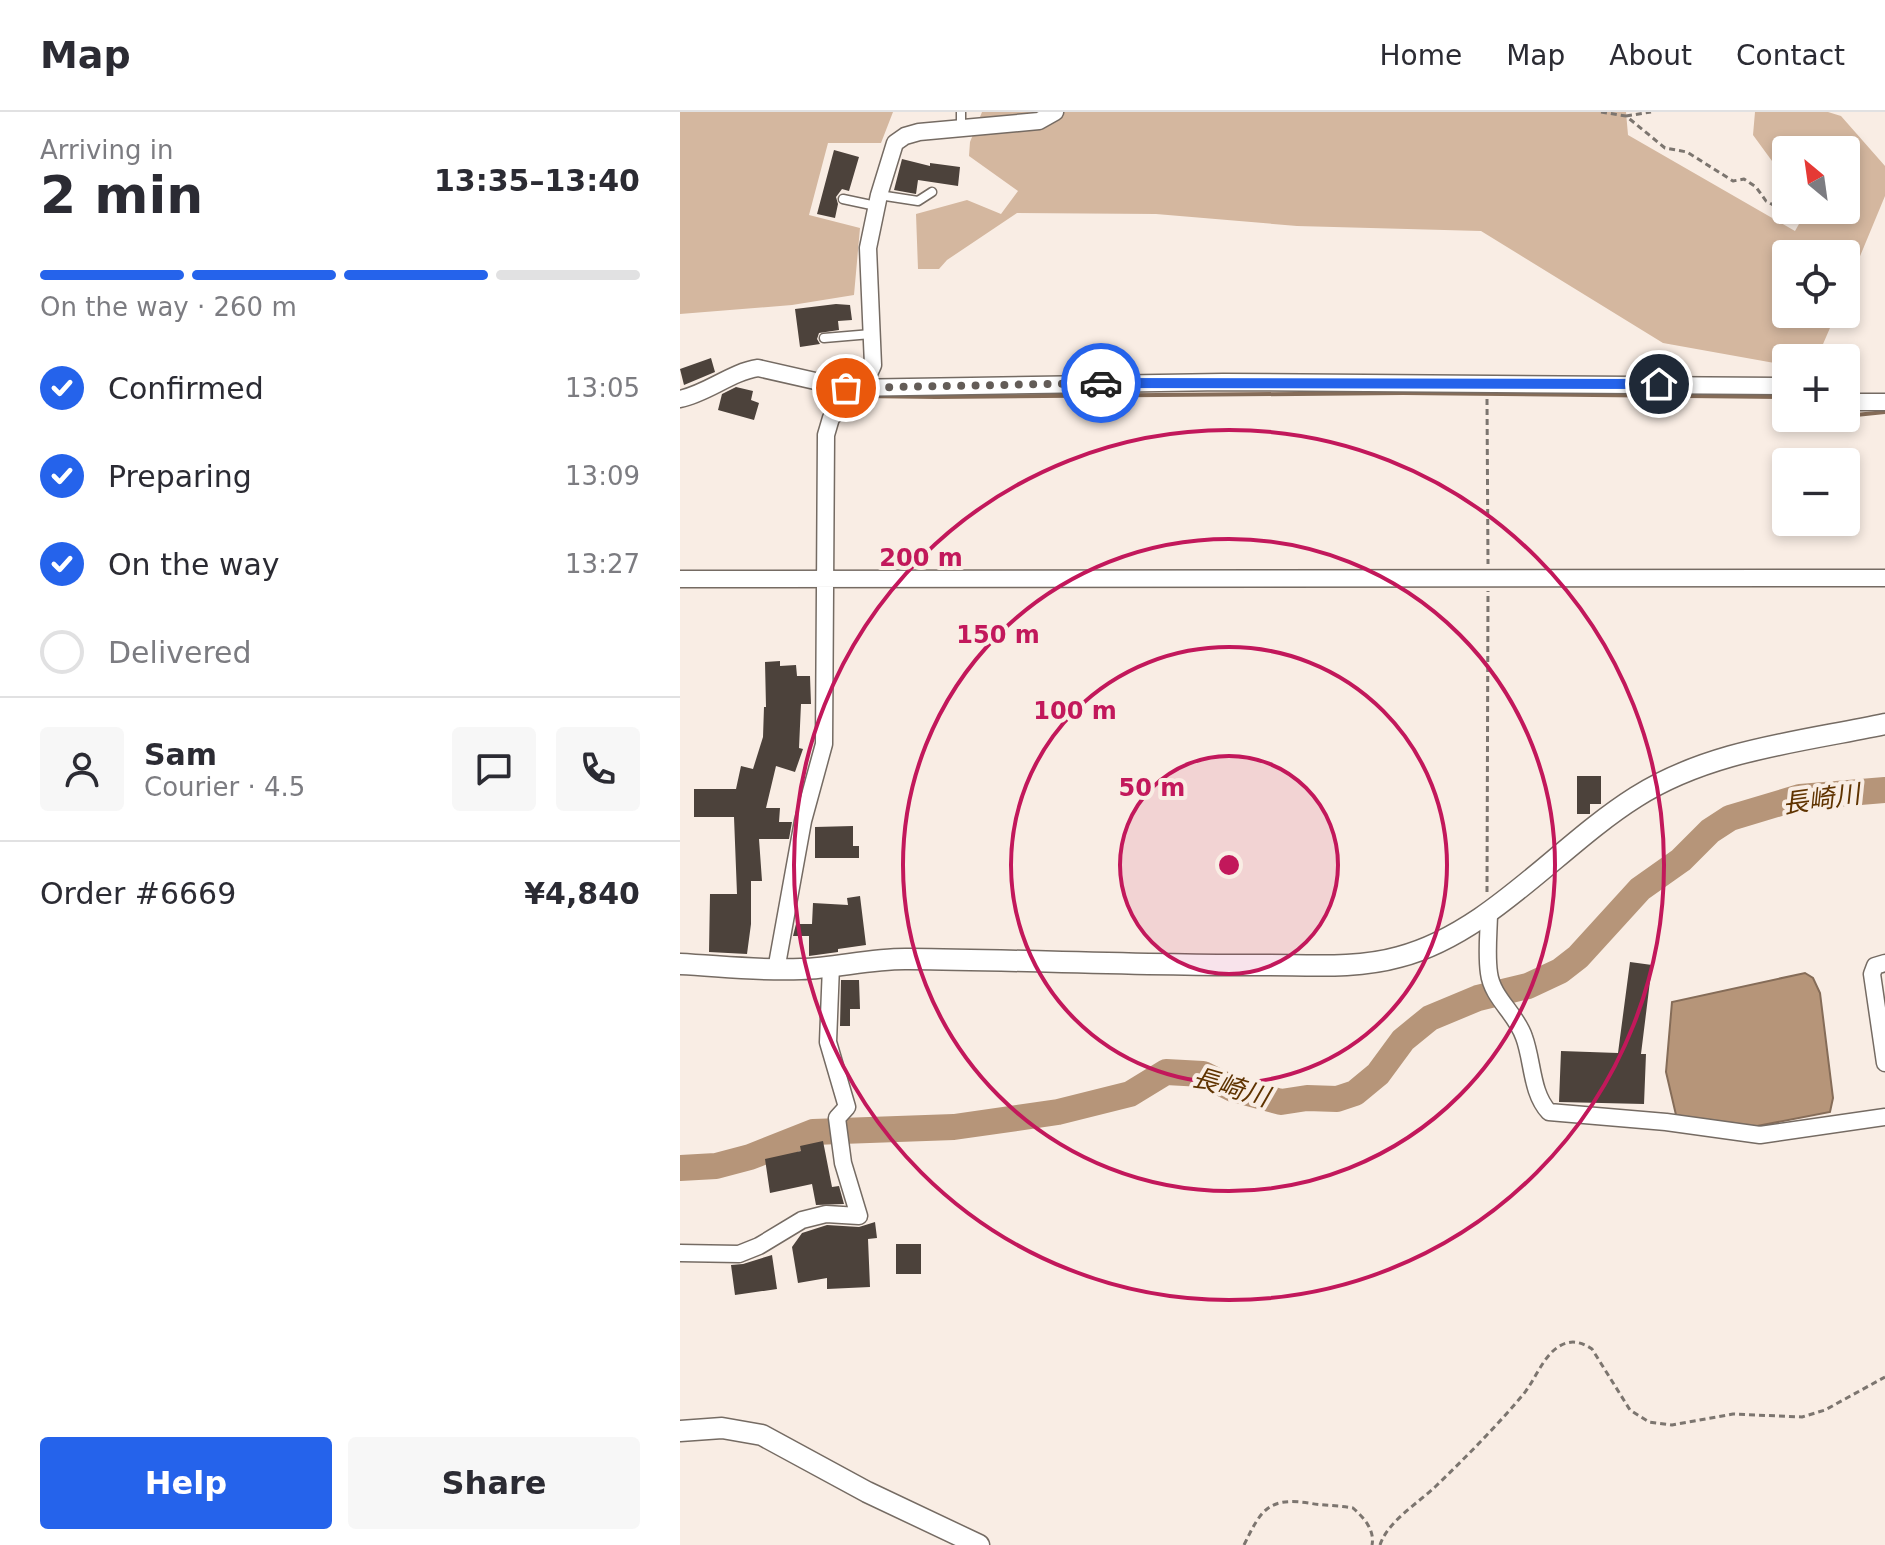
<!DOCTYPE html>
<html lang="en">
<head>
<meta charset="utf-8">
<style>
  body { margin:0; font-family:"DejaVu Sans","Noto Sans JP",sans-serif; background:#f7f7f7; color:#2b2b33; height:100vh; display:flex; flex-direction:column; font-size:30px; white-space:nowrap }
  * { box-sizing:border-box; margin:0 }
  p { font-size:26px; color:#7c7c81 }
  .icon { flex:none; width:44px; height:44px; fill:none; stroke:currentColor; stroke-width:2; stroke-linecap:round; stroke-linejoin:round }
  .map { position:relative; flex:1; overflow:hidden }
  .drawer { display:flex; flex-direction:column; background:#fff; width:680px }
  .drawer>* { flex:none }
  .needle { width:52px; rotate:331deg }
  .tools { position:absolute; left:1092px; top:24px; display:grid; gap:16px }
  .tools a { display:grid; place-items:center; width:88px; height:88px; border-radius:8px; background:#fff; box-shadow:0 4px 12px #0003; font-size:40px }
  .pin { position:absolute; display:grid; place-items:center; width:68px; height:68px; color:#fff; margin:-34px; border:4px solid #fff; border-radius:50%; box-shadow:0 2px 8px #0007 }
  .courier { position:absolute; display:grid; place-items:center; width:80px; height:80px; margin:-40px; border:6px solid #2563eb; border-radius:50%; background:#fff; color:#222; box-shadow:0 2px 10px #0007 }
  .head em { font-style:normal; font-weight:700 }
  .head div { display:flex; flex-direction:column-reverse }
  .head { display:flex; align-items:center; justify-content:space-between; height:136px; padding:0 40px }
  h1 { font-size:52px; font-weight:700; line-height:60px }
  .bar { display:grid; grid-template-columns:repeat(4,1fr); gap:12px 8px; align-content:center; height:96px; padding:0 40px }
  .bar i { height:10px; border-radius:6px; background:#e1e1e2 }
  .bar .active { background:#2563eb }
  .bar p { grid-column:span 4 }
  .line { display:flex; align-items:center; gap:20px; padding:0 40px; border-top:2px solid #e1e1e2 }
  .line div { flex:1 }
  .round { display:grid; place-items:center; flex:none; width:84px; height:84px; border-radius:8px; background:#f7f7f7 }
  ol { padding:0 40px; list-style:none }
  li { display:flex; align-items:center; gap:24px; height:88px }
  li p { margin-inline-start:auto }
  li .icon { padding:8px; border-radius:50%; background:#2563eb; color:#fff; stroke-width:4 }
  li:last-child { color:#7c7c81 }
  li i { width:44px; height:44px; border:4px solid #e1e1e2; border-radius:50% }
  .action { display:flex; gap:16px; margin-top:auto; padding:16px 40px }
  .action a { flex:1; height:92px; border-radius:8px; background:#2563eb; color:#fff; font-size:32px; font-weight:700; line-height:92px; text-align:center }
  .action a+a { background:#f7f7f7; color:#2b2b33 }
  header { display:flex; align-items:center; gap:48px; box-sizing:border-box; height:112px; padding:0 40px; background:#fff; border-bottom:2px solid #e1e1e2 }
  header strong { font-size:38px }
  nav { display:flex; gap:44px; margin-inline-start:auto; font-size:28px }
  main { display:flex; flex:1; min-height:0 }
  .map>svg:first-child { display:block }
  .green { fill:#d4b79f }
  .water { fill:#b69579; stroke:#856c58; stroke-width:2 }
  .lines { fill:none; stroke-linecap:round; stroke-linejoin:round }
  .stream { stroke:#856c58; stroke-width:4 }
  .river { stroke:#b69579; stroke-width:26 }
  .building { fill:#4c423b }
  .service-casing { stroke:#756b63; stroke-width:11 }
  .minor-casing { stroke:#756b63; stroke-width:19 }
  .tertiary-casing { stroke:#756b63; stroke-width:23 }
  .path { stroke:#7c756f; stroke-width:3; stroke-dasharray:6 4; stroke-linecap:butt }
  .service { stroke:#fff; stroke-width:8 }
  .minor { stroke:#fff; stroke-width:16 }
  .tertiary { stroke:#fff; stroke-width:20 }
  .done { stroke:#635c57; stroke-width:8; stroke-dasharray:0 14.4 }
  .route { stroke:#2563eb; stroke-width:10 }
  .ring { fill:none; stroke:#c2185b; stroke-width:4 }
  .labels { text-anchor:middle; stroke-width:8; stroke-linejoin:round; paint-order:stroke }
  .water-label { font-size:26px; font-style:italic; fill:#5f3300; stroke:#f9ede4 }
  .centre { fill:#c2185b; stroke:#f9ede4; stroke-width:4 }
  .ring-label { font-size:24px; text-anchor:middle; font-weight:bold; fill:#c2185b; stroke:#f9ede4; stroke-width:8; stroke-linejoin:round; paint-order:stroke }
</style>
</head>
<body>
<header>
<strong>Map</strong>
<nav><a>Home</a><a>Map</a><a>About</a><a>Contact</a></nav>
</header>
<main>
<section class="drawer">
<div class="head"><div><h1>2 min</h1><p>Arriving in</p></div><em>13:35–13:40</em></div>
<div class="bar"><i class="active"></i><i class="active"></i><i class="active"></i><i></i><p>On the way · 260 m</p></div>
<ol>
<li><svg class="icon" aria-label="check" viewBox="0 0 24 24"><path d="M5 12l5 5 9-10"/></svg>Confirmed<p>13:05</p></li>
<li><svg class="icon" aria-label="check" viewBox="0 0 24 24"><path d="M5 12l5 5 9-10"/></svg>Preparing<p>13:09</p></li>
<li><svg class="icon" aria-label="check" viewBox="0 0 24 24"><path d="M5 12l5 5 9-10"/></svg>On the way<p>13:27</p></li>
<li><i></i>Delivered</li>
</ol>
<div class="line" style="height:144px"><a class="round"><svg class="icon" aria-label="person" viewBox="0 0 24 24"><circle cx="12" cy="8" r="4"/><path d="M4 21q1-7 8-7t8 7"/></svg></a><div><b>Sam</b><p>Courier · 4.5</p></div><a class="round"><svg class="icon" aria-label="chat" viewBox="0 0 24 24"><path d="M4 5h16v11H9l-5 4z"/></svg></a><a class="round"><svg class="icon" aria-label="phone" viewBox="0 0 24 24"><path d="M5 4h4l2 5-3 2q2 4 5 5l2-3 5 2v4C11 20 4 13 5 4z"/></svg></a></div>
<div class="line" style="height:104px"><div>Order #6669</div><b>¥4,840</b></div>
<div class="action"><a>Help</a><a>Share</a></div>
</section>
<div class="map">
<svg width="1205" height="1433" viewBox="0 0 1205 1433">
  <rect width="100%" height="100%" fill="#f9ede4"/>
  <!-- green -->
  <path class="green" d="M0 0H213L201 31H148L129 103 180 116 174 183 112 193 0 202Z
    M302 0H946L948 23 1115 119 1127 98H1166V38H1106V55L1092 49 1073 23 1075 0H1148L1161 4 1205 54V84L1166 178V142H1106V202H1156L1137 246H1106V253L983 231 801 119 617 114 476 102 337 101 267 148 259 157H238L236 102 287 88 321 102 338 79 289 44 290 30Z"/>
  <!-- water -->
  <path class="water" d="M1125 861 1133 866 1140 881 1153 986 1150 1000 1067 1016 996 1003 986 960 992 890Z"/>
  <g class="lines">
    <!-- stream -->
    <path class="stream" d="M182 284 256 285 723 281 1106 285
      M1166 304 1205 300"/>
    <!-- river -->
    <path class="river" d="M0 1056 36 1054 70 1045 133 1020 274 1015 378 1000 450 982 486 960 523 962 553 977 601 990 627 986 657 987 675 981 698 962 723 928 750 906 798 886 848 874 880 859 898 845 960 777 1001 748 1030 719 1050 706 1120 685 1205 678"/>
  </g>
  <!-- building -->
  <path class="building" d="M154 38 179 45 169 79 162 77 156 85 158 92 155 106 137 102Z
    M222 47 250 54V51L280 55 278 74 238 68 236 82 214 78Z
    M156 192 170 193 172 208 158 209 159 218 139 221 137 227 140 232 120 235 115 197Z
    M31 246 35 260 4 273 0 257Z
    M56 275 73 279 71 288 79 291 74 308 38 298 42 282Z
    M100 549V554L116 553 117 564H130L131 592H121L119 636 123 637 115 660 96 654 86 696H100L99 710H112L109 727H79L82 769H71V812L67 842 29 840 30 782H57L54 705H14V677H56L61 654 73 657 83 625 84 595H86L85 550Z
    M897 664H921V692H910V702H897Z
    M173 714V734H179V746H135V715Z
    M180 784 186 833 158 837V840L129 844V824H113L116 812H132L133 791 168 793 167 786Z
    M950 850 972 853 961 942H966L964 992 879 990 881 939 938 941Z
    M161 868H179L180 897H170V914H160Z
    M143 1029 152 1075 159 1074 164 1092 136 1093 132 1072 90 1081 85 1047 121 1039 120 1034Z
    M195 1110 197 1126 188 1127 190 1175 147 1177V1166L118 1171 112 1135 122 1121 147 1113 179 1115Z
    M216 1132H241V1162H216Z
    M92 1143 97 1177 55 1183 51 1153 63 1152Z"/>
  <g class="lines">
    <defs>
      <path id="service" d="M281 16V0
        M199 83 238 89 252 80
        M163 87 196 94
        M144 226 191 222"/>
      <path id="minor" d="M0 287C28 281 51 260 78 256L166 276 543 270 1106 274
        M1166 290H1205
        M0 467 1205 466
        M809 799C809 819 806 841 809 861 812 886 836 901 844 925 853 949 851 981 869 1000L986 1010 1080 1023 1205 1005
        M1205 851 1195 854 1192 862 1205 951
        M96 858 123 709 144 632 146 323 151 306 183 275 193 253 188 136 199 83 215 31 225 24 239 20 359 9 375 0
        M0 1141 59 1142 79 1134 122 1108 146 1102 179 1104 163 1051 157 1006 167 995 148 930 151 854"/>
      <path id="tertiary" d="M0 852C40 854 81 859 121 857 157 856 192 846 229 847 344 848 458 853 573 853 621 852 673 858 719 845 810 821 878 734 956 685 1030 638 1120 630 1205 612
        M0 1319 42 1316 82 1323 187 1380 299 1433"/>
    </defs>
    <!-- service casing -->
    <use href="#service" class="service-casing"/>
    <!-- minor casing -->
    <use href="#minor" class="minor-casing"/>
    <!-- tertiary casing -->
    <use href="#tertiary" class="tertiary-casing"/>
    <!-- path -->
    <path class="path" d="M921 0 946 4 985 36 1007 40 1053 69 1064 67 1076 75 1086 89 1111 103
      M946 4 971 0
      M807 287 808 452
      M807 780 808 479
      M564 1433C581 1398 588 1385 629 1391 644 1394 658 1393 673 1396 684 1406 695 1418 692 1433
      M700 1433C708 1409 737 1392 755 1375 785 1346 814 1317 841 1285 853 1272 860 1251 873 1239 886 1227 899 1228 912 1237L950 1298 969 1310 992 1313 1053 1302 1122 1305 1145 1298 1205 1265"/>
    <!-- service -->
    <use href="#service" class="service"/>
    <!-- minor -->
    <use href="#minor" class="minor"/>
    <!-- tertiary -->
    <use href="#tertiary" class="tertiary"/>
  </g>
  <g class="lines">
    <!-- done -->
    <path class="done" d="M166 276 421 271"/>
    <!-- route -->
    <path class="route" d="M421 271 979 272"/>
  </g>
  <!-- distance rings -->
  <circle cx="549" cy="753" r="109" fill="#c2185b" fill-opacity=".12"/>
  <g class="ring">
    <circle cx="549" cy="753" r="109"/>
    <circle cx="549" cy="753" r="218"/>
    <circle cx="549" cy="753" r="326"/>
    <circle cx="549" cy="753" r="435"/>
  </g>
  <g class="labels">
    <!-- water labels -->
    <g class="water-label">
      <text transform="translate(1141 687) rotate(-8)" y="9">長崎川</text>
      <text transform="translate(551 975) rotate(16)" y="9">長崎川</text>
    </g>
  </g>
  <circle cx="549" cy="753" r="12" class="centre"/>
  <g class="ring-label">
    <text x="241" y="454">200 m</text>
    <text x="318" y="531">150 m</text>
    <text x="395" y="607">100 m</text>
    <text x="472" y="684">50 m</text>
  </g>
</svg>
<div class="tools">
<a><svg class="needle" viewBox="-14 -14 28 28"><path d="M0-13l5 13h-10z" fill="#e53935"/><path d="M0 13l5-13h-10z" fill="#7c7c81"/></svg></a>
<a><svg class="icon" aria-label="locate" viewBox="0 0 24 24"><circle cx="12" cy="12" r="6"/><path d="M12 2v4M12 18v4M2 12h4M18 12h4"/></svg></a>
<a>+</a>
<a>−</a>
</div>
<div class="pin" style="left:166px;top:276px;background:#ea580c"><svg class="icon" aria-label="bag" viewBox="0 0 24 24"><path d="M5 8h14l-1 12H6zM9 8a3 3 0 0 1 6 0"/></svg></div>
<div class="pin" style="left:979px;top:272px;background:#1f2937"><svg class="icon" aria-label="home" viewBox="0 0 24 24"><path d="M3 11l9-7 9 7M6 9v11h12V9"/></svg></div>
<div class="courier" style="left:421px;top:271px"><svg class="icon" aria-label="car" viewBox="0 0 24 24"><path d="M5 17H2v-5l4-1 3-4h7l3 4 3 1v5h-3M9 17h6M6 11h13"/><circle cx="7" cy="17" r="2"/><circle cx="17" cy="17" r="2"/></svg></div>
</div>
</main>
</body>
</html>
